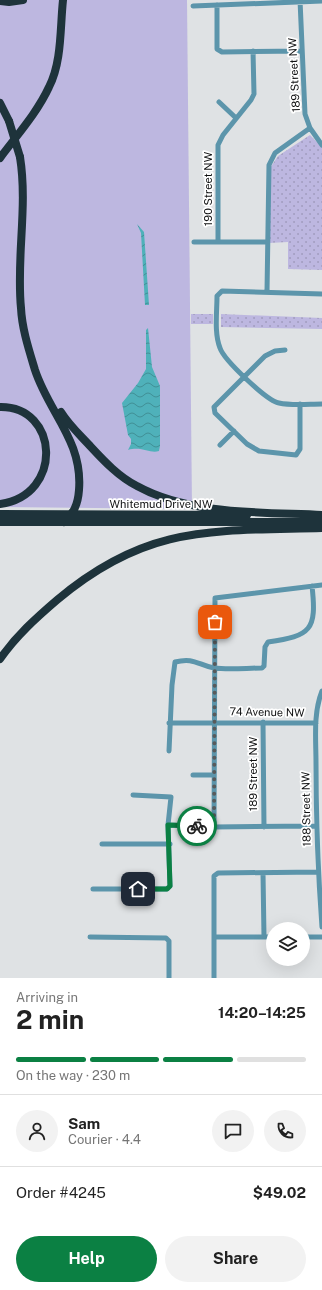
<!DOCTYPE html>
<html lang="en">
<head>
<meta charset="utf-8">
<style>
  body { margin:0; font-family:"Public Sans",sans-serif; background:#f2f2f2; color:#222; height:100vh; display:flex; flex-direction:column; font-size:15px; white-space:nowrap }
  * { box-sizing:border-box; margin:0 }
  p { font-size:13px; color:#767676 }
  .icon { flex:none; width:22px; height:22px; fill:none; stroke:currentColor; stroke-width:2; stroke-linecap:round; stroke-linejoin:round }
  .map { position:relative; height:978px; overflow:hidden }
  .panel { display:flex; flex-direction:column; background:#fff; flex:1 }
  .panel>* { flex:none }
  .buttons { position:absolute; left:266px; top:922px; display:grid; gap:8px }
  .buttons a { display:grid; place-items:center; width:44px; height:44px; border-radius:50%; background:#fff; box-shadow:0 4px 16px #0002; font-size:20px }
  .pin { position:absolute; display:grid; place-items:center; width:34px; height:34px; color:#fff; margin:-17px; border-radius:8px; box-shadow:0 2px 6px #0006 }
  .courier { position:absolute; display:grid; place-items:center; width:40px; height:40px; margin:-20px; border:3px solid #0b8043; border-radius:50%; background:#fff; color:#222; box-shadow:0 1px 5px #0007 }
  .headline em { font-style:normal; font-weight:700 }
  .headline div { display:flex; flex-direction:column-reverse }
  .headline { display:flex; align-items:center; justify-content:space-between; height:68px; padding:0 16px }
  h1 { font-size:26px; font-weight:700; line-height:30px }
  .bar { display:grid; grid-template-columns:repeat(4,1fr); gap:6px 4px; align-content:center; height:48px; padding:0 16px }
  .bar i { height:5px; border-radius:3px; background:#e0e0e0 }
  .bar .current { background:#0b8043 }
  .bar p { grid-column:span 4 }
  .line { display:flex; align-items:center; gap:10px; padding:0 16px; border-top:1px solid #e0e0e0 }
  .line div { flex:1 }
  .round { display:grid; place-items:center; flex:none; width:42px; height:42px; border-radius:21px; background:#f2f2f2 }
  .primary-button { display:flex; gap:8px; margin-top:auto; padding:8px 16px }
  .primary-button a { flex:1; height:46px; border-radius:24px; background:#0b8043; color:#fff; font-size:16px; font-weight:700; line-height:46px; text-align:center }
  .primary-button a+a { background:#f2f2f2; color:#222 }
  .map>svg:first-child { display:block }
  .grass { fill:#bdb7e0 }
  .park { fill:url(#park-dots) }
  .water { fill:url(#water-waves) }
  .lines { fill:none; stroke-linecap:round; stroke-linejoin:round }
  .minor { stroke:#5c95ab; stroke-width:5 }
  .highway { stroke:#1e333b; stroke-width:8 }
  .highway-bridge { stroke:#1e333b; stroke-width:8 }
  .done { stroke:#585a5b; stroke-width:4; stroke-dasharray:0 7.2 }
  .route { stroke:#0b8043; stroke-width:5 }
  .labels { text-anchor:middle; stroke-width:3.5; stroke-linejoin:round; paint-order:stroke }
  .street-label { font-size:11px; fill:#0f1011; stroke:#fff }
</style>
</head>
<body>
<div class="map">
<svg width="322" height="978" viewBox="0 0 322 978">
  <defs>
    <pattern id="park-dots" width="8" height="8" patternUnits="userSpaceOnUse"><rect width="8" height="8" fill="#bdb7e0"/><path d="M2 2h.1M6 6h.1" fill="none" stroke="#a19cbf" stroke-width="1.8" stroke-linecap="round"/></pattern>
    <pattern id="water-waves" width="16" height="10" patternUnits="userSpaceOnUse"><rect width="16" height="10" fill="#4fb1ba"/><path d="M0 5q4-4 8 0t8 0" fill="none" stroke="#408f96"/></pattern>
  </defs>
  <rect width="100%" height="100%" fill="#dfe2e4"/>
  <!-- grass -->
  <path class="grass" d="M0 0H187L192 509 0 507Z"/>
  <!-- park -->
  <path class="park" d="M310 135 322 147V270L288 269V242L269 243 270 168 278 156Z
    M191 314H213V324H191Z
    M221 314 322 318V329L221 327Z"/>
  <!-- water -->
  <path class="water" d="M137 224 144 232 149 305H145L141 233Z
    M148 328 152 367 160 386V446L159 451C150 454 142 446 128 450L131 444V439L128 435 122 403 138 383 146 369V330Z"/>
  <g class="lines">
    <!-- minor -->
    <path class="minor" d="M300 0 305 114 310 128 322 145
      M217 5V49L222 52 302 51
      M193 6 322 1
      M219 102 236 118
      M194 242H267
      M218 242V145L223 135 251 100 254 94 253 51
      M267 292 269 165 275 153 310 128
      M322 294 222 291 217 296C217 312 214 333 220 348 224 360 267 401 279 403 292 406 309 404 322 404
      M285 350 275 351 265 356 214 407 215 413 247 444 259 451 296 455 300 449V404
      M220 445 234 431
      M322 691C313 714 316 739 316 763 316 818 318 873 322 927
      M263 722 264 827
      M169 723H316
      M169 751 172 685 175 662C194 657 198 665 214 668 229 670 247 668 262 668L264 666 265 647 268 642C311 636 317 630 312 586
      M193 775H214
      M168 825 214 827 316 826
      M214 827 215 598 322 585
      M102 844H170
      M263 873 264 937
      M93 889H167L170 886 168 825 171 797 133 795
      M90 937 166 938 169 941V978
      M214 937H273
      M303 937H322
      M214 978V876L218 873 318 872"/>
    <!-- highway -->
    <path class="highway" d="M0 1 9 2 23 0
      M0 103 9 121
      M20 157C28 207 16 258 21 308 22 329 29 350 35 370 49 413 83 441 79 490 78 504 74 513 64 522
      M0 158C17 135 37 113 49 87 62 62 60 28 63 0
      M0 407C59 406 64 495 0 504
      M61 412C69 425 81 436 91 447 104 461 119 477 137 486 189 515 263 512 322 515
      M0 514 247 515
      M0 522H322
      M0 659C16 636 36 618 57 600 147 524 212 531 322 528"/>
    <!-- highway-bridge -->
    <path class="highway-bridge" d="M9 121 20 157"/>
  </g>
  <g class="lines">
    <!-- done -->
    <path class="done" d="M197 826 214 827 215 622"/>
    <!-- route -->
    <path class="route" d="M138 889H167L170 886 168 825 197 826"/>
  </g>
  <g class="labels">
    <!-- street labels -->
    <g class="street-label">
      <text transform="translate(294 75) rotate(-93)" y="4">189 Street NW</text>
      <text transform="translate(208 189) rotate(-90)" y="4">190 Street NW</text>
      <text x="161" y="508">Whitemud Drive NW</text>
      <text transform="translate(267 712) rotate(1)" y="4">74 Avenue NW</text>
      <text transform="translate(253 774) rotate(-90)" y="4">189 Street NW</text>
      <text transform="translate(306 809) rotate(-91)" y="4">188 Street NW</text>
    </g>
  </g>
</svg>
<div class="buttons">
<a><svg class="icon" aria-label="layers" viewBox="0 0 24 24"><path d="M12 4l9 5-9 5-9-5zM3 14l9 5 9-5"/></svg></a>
</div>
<div class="pin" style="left:215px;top:622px;background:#ea580c"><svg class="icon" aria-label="bag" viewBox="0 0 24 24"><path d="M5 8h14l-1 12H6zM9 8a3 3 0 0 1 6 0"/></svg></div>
<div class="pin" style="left:138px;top:889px;background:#1f2937"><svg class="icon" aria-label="home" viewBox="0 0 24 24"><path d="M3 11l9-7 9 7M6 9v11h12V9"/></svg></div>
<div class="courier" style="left:197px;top:826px"><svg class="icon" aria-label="bike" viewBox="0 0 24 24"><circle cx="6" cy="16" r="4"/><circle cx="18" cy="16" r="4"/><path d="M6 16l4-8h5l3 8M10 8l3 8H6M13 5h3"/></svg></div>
</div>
<section class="panel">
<div class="headline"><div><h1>2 min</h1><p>Arriving in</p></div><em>14:20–14:25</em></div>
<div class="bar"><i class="current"></i><i class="current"></i><i class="current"></i><i></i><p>On the way · 230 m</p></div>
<div class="line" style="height:72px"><a class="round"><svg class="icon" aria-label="person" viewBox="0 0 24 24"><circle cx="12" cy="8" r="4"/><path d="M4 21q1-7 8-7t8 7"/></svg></a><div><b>Sam</b><p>Courier · 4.4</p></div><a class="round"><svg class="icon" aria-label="chat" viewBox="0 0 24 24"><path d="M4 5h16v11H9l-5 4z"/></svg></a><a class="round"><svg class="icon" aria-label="phone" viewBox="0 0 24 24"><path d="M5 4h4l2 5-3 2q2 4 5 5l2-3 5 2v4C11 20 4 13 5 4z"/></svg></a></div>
<div class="line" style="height:52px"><div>Order #4245</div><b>$49.02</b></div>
<div class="primary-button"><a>Help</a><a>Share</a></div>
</section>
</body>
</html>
